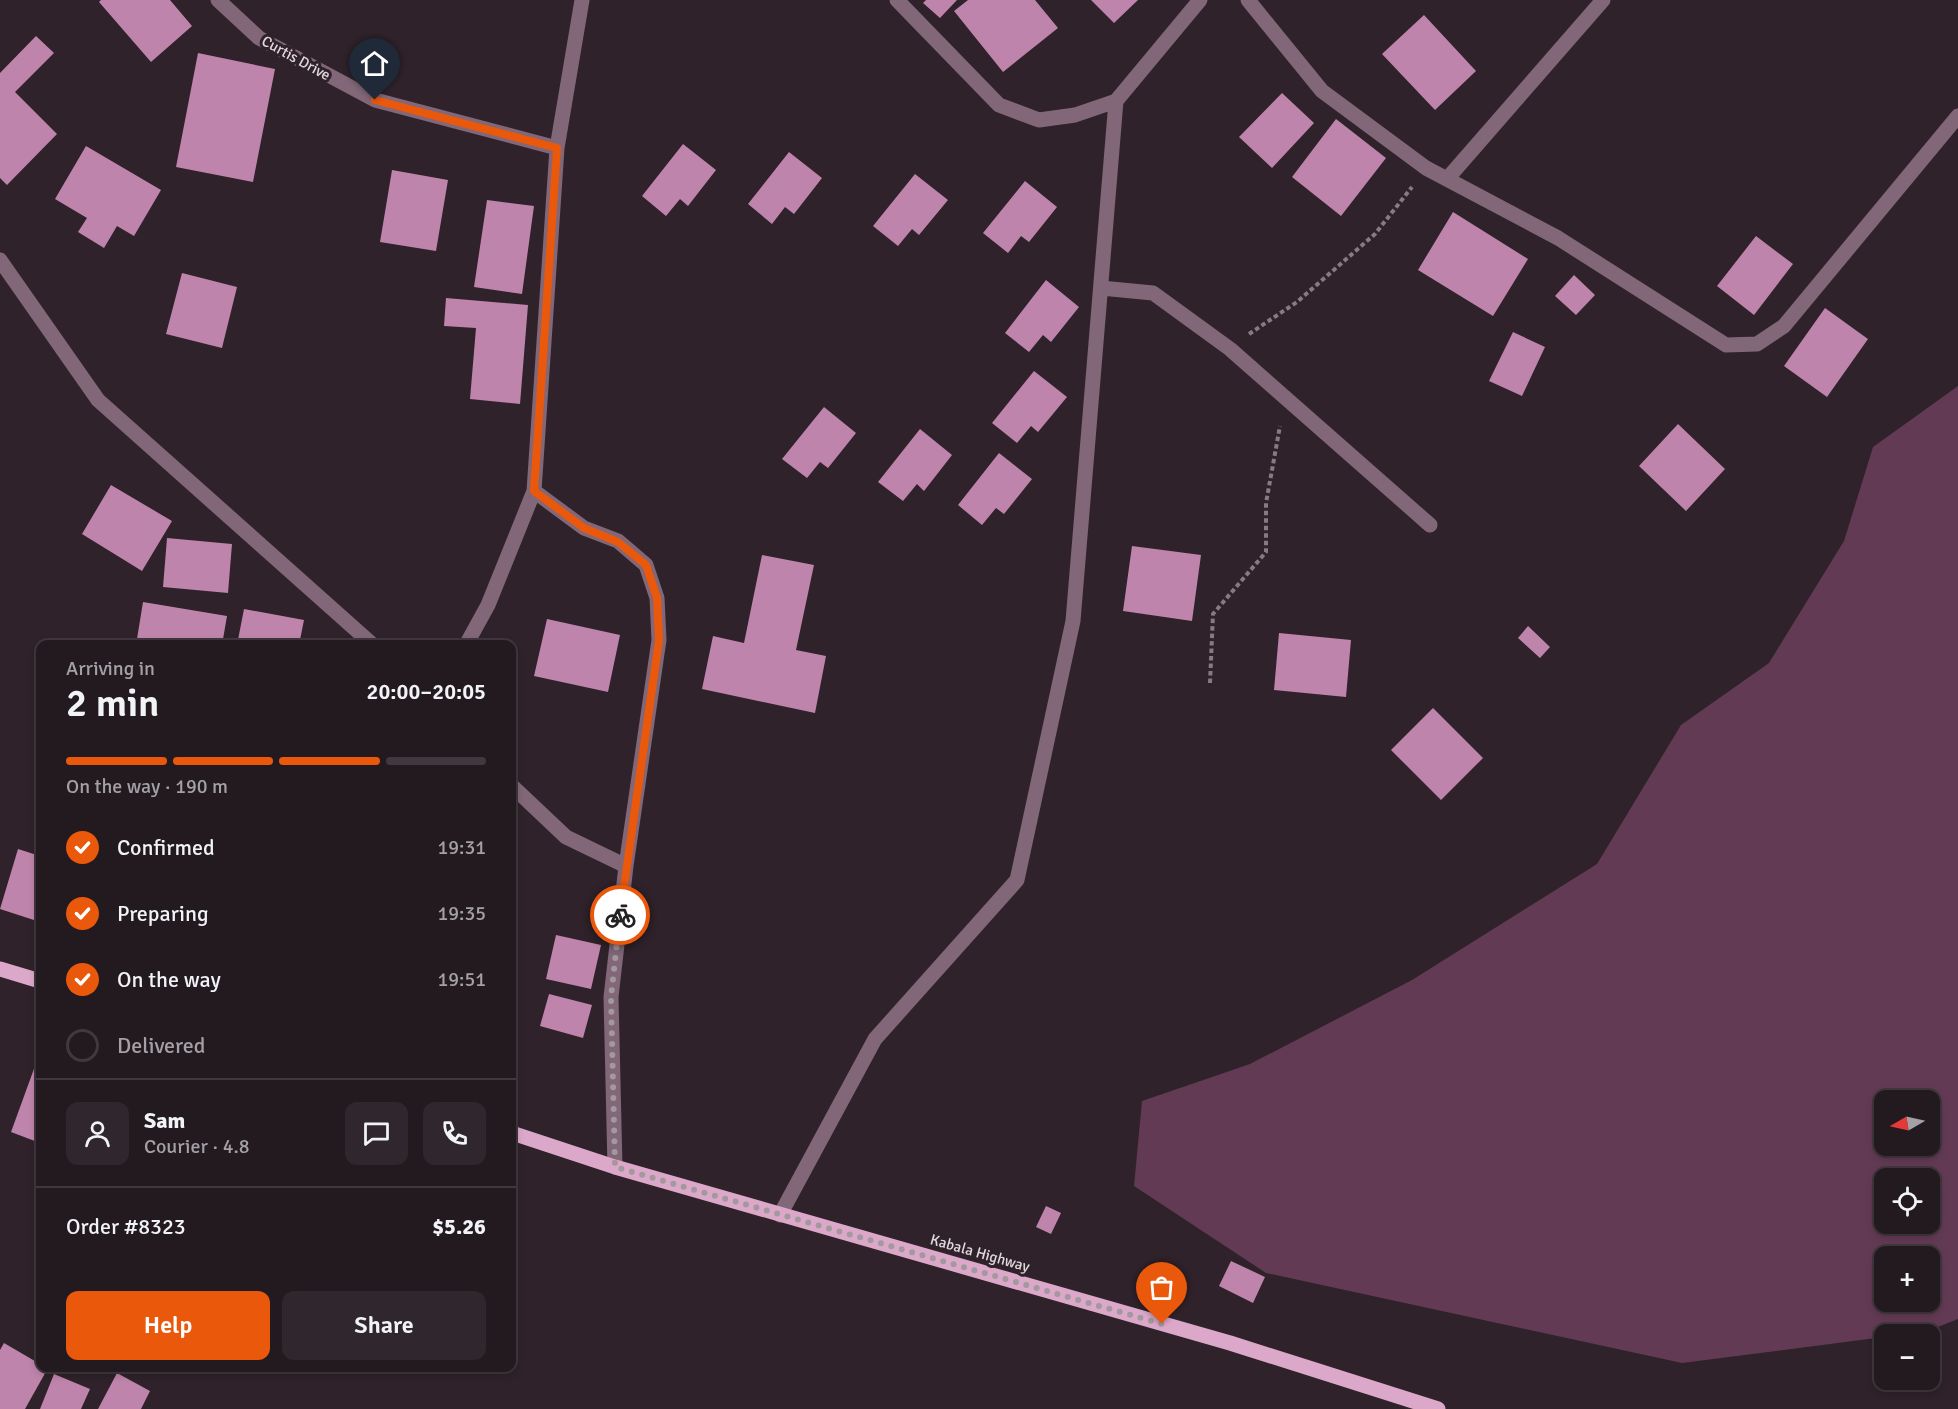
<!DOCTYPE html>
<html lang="en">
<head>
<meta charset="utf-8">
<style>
  body { margin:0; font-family:Signika,sans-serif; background:#2f272d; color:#f1f3f6; height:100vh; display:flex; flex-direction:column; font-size:22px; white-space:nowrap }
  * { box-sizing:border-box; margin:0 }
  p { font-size:20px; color:#a3a1a5 }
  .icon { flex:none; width:33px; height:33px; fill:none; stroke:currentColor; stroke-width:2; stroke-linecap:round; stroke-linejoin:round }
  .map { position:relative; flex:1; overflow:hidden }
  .panel { position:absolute; left:36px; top:640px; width:480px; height:732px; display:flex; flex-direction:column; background:#231a20; border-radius:12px; box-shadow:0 3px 9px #0003,0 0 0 2px #40383e }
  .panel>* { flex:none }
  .needle { width:39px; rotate:261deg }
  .controls { position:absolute; left:1874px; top:1090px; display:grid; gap:12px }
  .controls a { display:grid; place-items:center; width:66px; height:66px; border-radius:12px; background:#231a20; box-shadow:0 3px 9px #0003,0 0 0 2px #40383e; font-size:30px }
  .pin { position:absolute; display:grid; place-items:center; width:51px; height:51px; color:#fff; margin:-62px -26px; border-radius:50% 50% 50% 0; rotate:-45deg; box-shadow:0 0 6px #0007 }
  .pin .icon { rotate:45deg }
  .courier { position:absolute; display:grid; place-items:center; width:60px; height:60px; margin:-30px; border:4px solid #ea580c; border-radius:50%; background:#fff; color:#222; box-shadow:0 2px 8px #0007 }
  .summary em { font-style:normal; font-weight:600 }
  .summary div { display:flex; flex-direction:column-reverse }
  .summary { display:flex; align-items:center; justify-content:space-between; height:102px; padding:0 30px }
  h1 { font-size:39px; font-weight:600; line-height:45px }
  .bar { display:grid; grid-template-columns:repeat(4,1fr); gap:9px 6px; align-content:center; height:72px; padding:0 30px }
  .bar i { height:8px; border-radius:4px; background:#40383e }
  .bar .active { background:#ea580c }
  .bar p { grid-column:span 4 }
  .line { display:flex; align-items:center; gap:15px; padding:0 30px; border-top:2px solid #40383e }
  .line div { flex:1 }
  .round { display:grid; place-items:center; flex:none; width:63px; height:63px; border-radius:12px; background:#2f272d }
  ol { padding:0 30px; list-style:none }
  li { display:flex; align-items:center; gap:18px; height:66px }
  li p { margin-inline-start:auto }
  li .icon { padding:6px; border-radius:50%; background:#ea580c; color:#fff; stroke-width:4 }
  li:last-child { color:#a3a1a5 }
  li i { width:33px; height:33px; border:3px solid #40383e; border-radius:50% }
  .cta { display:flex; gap:12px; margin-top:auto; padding:12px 30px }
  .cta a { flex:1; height:69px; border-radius:12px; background:#ea580c; color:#fff; font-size:24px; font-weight:600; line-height:69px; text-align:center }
  .cta a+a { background:#2f272d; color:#f1f3f6 }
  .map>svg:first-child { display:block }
  .green { fill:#623a54; fill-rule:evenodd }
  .building { fill:#bf84ab }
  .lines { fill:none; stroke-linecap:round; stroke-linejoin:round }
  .path { stroke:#867b82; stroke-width:4; stroke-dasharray:4.5 3; stroke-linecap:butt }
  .minor { stroke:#816777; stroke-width:15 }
  .major { stroke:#dca8c9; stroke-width:15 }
  .done { stroke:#a3989e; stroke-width:6; stroke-dasharray:0 10.8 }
  .route { stroke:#ea580c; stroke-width:8 }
  .labels { text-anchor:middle; stroke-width:6; stroke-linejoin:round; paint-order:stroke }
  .street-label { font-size:15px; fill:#e1d8dd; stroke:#2f222a }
</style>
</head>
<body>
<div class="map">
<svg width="1958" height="1409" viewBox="0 0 1958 1409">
  <rect width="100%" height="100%" fill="#2f222a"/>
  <!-- green -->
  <path class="green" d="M1958 386V1319L1925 1332 1884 1335V1337L1682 1363 1266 1273 1134 1186 1142 1101 1250 1064 1412 980 1597 864 1681 725 1769 663 1844 541 1873 447ZM1884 1101H1929V1146H1884ZM1884 1179H1929V1224H1884ZM1884 1257H1929V1302H1884Z"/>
  <!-- building -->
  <path class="building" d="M101 0H170L192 26 151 62 99 2Z
    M926 0H957L940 18 923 3Z
    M968 0H1035L1058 28 1003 72 954 11Z
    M1091 0H1138L1114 23Z
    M1424 15 1476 71 1435 110 1382 54Z
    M36 36 54 53 15 92 57 134 7 185 0 178V73Z
    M198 53 275 69 253 182 176 167Z
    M1282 93 1314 123 1272 168 1239 137Z
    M1336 119 1386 158 1341 216 1292 177Z
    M683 144 716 170 688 206 680 199 666 216 642 196Z
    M86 146 161 190 134 236 117 226 104 248 78 232 87 218 55 199Z
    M789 152 822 178 794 214 785 207 772 224 748 204Z
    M392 170 448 180 436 251 380 242Z
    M915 174 948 200 919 235 912 229 898 246 873 226Z
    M1025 181 1057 207 1029 242 1021 236 1008 253 983 233Z
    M487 200 534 206 522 294 474 287Z
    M1453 212 1528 259 1493 316 1418 270Z
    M1756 236 1793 264 1754 315 1717 286Z
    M182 273 237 287 222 348 166 334Z
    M1574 275 1595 295 1576 315 1555 296Z
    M1046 280 1079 307 1051 342 1043 335 1029 352 1005 333Z
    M446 298 528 305 520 404 470 399 476 328 444 326Z
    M1825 308 1868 339 1827 397 1784 366Z
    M1513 332 1545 347 1522 396 1489 381Z
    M1034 371 1067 397 1038 432 1031 426 1017 443 992 423Z
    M824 407 856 433 828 468 820 462 807 478 782 459Z
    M1678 424 1725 469 1686 511 1639 466Z
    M920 429 952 455 924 491 917 484 903 501 878 482Z
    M999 453 1032 479 1004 514 996 508 982 525 958 505Z
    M111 485 172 521 142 571 82 534Z
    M167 538 232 544 228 593 163 587Z
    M1132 546 1201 555 1192 621 1123 611Z
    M762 555 814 565 796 650 826 656 815 713 702 689 713 636 744 643Z
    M143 602 227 616 222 645H136Z
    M244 609 304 620 299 645H237Z
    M547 619 620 635 608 692 534 676Z
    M1528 626 1550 647 1540 658 1518 638Z
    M1279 633 1351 640 1346 697 1274 690Z
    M1433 708 1483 758 1441 800 1391 750Z
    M18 849 40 856V922L0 909Z
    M556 935 601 945 591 989 546 979Z
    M549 994 592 1005 583 1038 540 1026Z
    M35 1066 40 1068V1143L11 1132Z
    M1046 1206 1061 1213 1051 1234 1036 1227Z
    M1231 1261 1265 1277 1253 1303 1219 1286Z
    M4 1343 40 1364V1368H48L25 1409H0V1350Z
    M117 1373 150 1391 141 1409H98Z
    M54 1374 90 1389 81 1409H40Z"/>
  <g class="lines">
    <!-- path -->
    <path class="path" d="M1249 334 1297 302 1375 234 1412 187
      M1210 683 1213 614 1266 552V503L1280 426"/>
    <!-- minor -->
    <path class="minor" d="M218 0 259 38 375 100 557 148
      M897 0 999 105 1039 120 1075 115 1116 101 1200 0
      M1248 0 1322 91 1426 168 1558 238 1726 345 1757 344 1784 326 1958 116
      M1447 179 1603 0
      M0 260 98 400 373 645
      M1101 288 1153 293 1230 349 1430 525
      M534 491 584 528 618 541 646 565 657 598 659 640 626 866 611 997 615 1167
      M466 645 488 605 534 491 557 148 582 0
      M512 786 566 837 626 866
      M780 1215 875 1039 1017 880 1073 621 1116 101"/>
    <!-- major -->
    <path class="major" d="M0 969 40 981
      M512 1133 615 1167 1230 1343 1438 1409"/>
  </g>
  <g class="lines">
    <!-- done -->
    <path class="done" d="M620 915 611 997 615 1167 1162 1324"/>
    <!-- route -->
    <path class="route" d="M375 100 557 148 534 491 584 528 618 542 646 565 657 598 659 640 620 915"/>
  </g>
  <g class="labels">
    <!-- street labels -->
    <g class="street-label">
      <text transform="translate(296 58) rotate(29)" y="5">Curtis Drive</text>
      <text transform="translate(980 1253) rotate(16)" y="5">Kabala Highway</text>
    </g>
  </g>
</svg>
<div class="controls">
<a><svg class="needle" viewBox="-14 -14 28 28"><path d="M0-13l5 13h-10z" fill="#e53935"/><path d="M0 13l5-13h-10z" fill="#a3a1a5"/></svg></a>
<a><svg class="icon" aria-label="locate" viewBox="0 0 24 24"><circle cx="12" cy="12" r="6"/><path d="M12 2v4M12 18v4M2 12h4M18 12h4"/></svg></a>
<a>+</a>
<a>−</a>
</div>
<div class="pin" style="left:1162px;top:1324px;background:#ea580c"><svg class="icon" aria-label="bag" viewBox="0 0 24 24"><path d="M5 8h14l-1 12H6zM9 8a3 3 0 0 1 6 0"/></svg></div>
<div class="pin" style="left:375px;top:100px;background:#1f2937"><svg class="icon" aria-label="home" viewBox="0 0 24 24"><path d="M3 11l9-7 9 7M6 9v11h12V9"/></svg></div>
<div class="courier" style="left:620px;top:915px"><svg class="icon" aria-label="bike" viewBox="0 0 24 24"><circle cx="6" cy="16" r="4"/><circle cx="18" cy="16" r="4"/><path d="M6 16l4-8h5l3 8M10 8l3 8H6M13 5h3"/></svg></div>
<section class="panel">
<div class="summary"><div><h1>2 min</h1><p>Arriving in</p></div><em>20:00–20:05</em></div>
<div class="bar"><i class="active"></i><i class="active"></i><i class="active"></i><i></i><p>On the way · 190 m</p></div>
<ol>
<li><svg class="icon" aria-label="check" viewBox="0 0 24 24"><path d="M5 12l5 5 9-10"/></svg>Confirmed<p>19:31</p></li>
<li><svg class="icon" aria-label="check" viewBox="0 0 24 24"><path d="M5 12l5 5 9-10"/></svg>Preparing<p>19:35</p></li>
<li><svg class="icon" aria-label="check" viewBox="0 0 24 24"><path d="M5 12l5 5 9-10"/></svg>On the way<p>19:51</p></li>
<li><i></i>Delivered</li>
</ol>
<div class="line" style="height:108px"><a class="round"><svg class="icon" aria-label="person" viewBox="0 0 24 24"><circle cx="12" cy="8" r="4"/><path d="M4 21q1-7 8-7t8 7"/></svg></a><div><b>Sam</b><p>Courier · 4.8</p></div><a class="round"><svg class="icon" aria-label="chat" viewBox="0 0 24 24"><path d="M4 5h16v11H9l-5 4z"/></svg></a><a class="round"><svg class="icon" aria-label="phone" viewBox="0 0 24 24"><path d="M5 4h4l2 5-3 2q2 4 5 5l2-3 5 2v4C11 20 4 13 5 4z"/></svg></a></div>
<div class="line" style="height:78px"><div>Order #8323</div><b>$5.26</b></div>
<div class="cta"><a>Help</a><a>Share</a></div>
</section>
</div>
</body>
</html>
